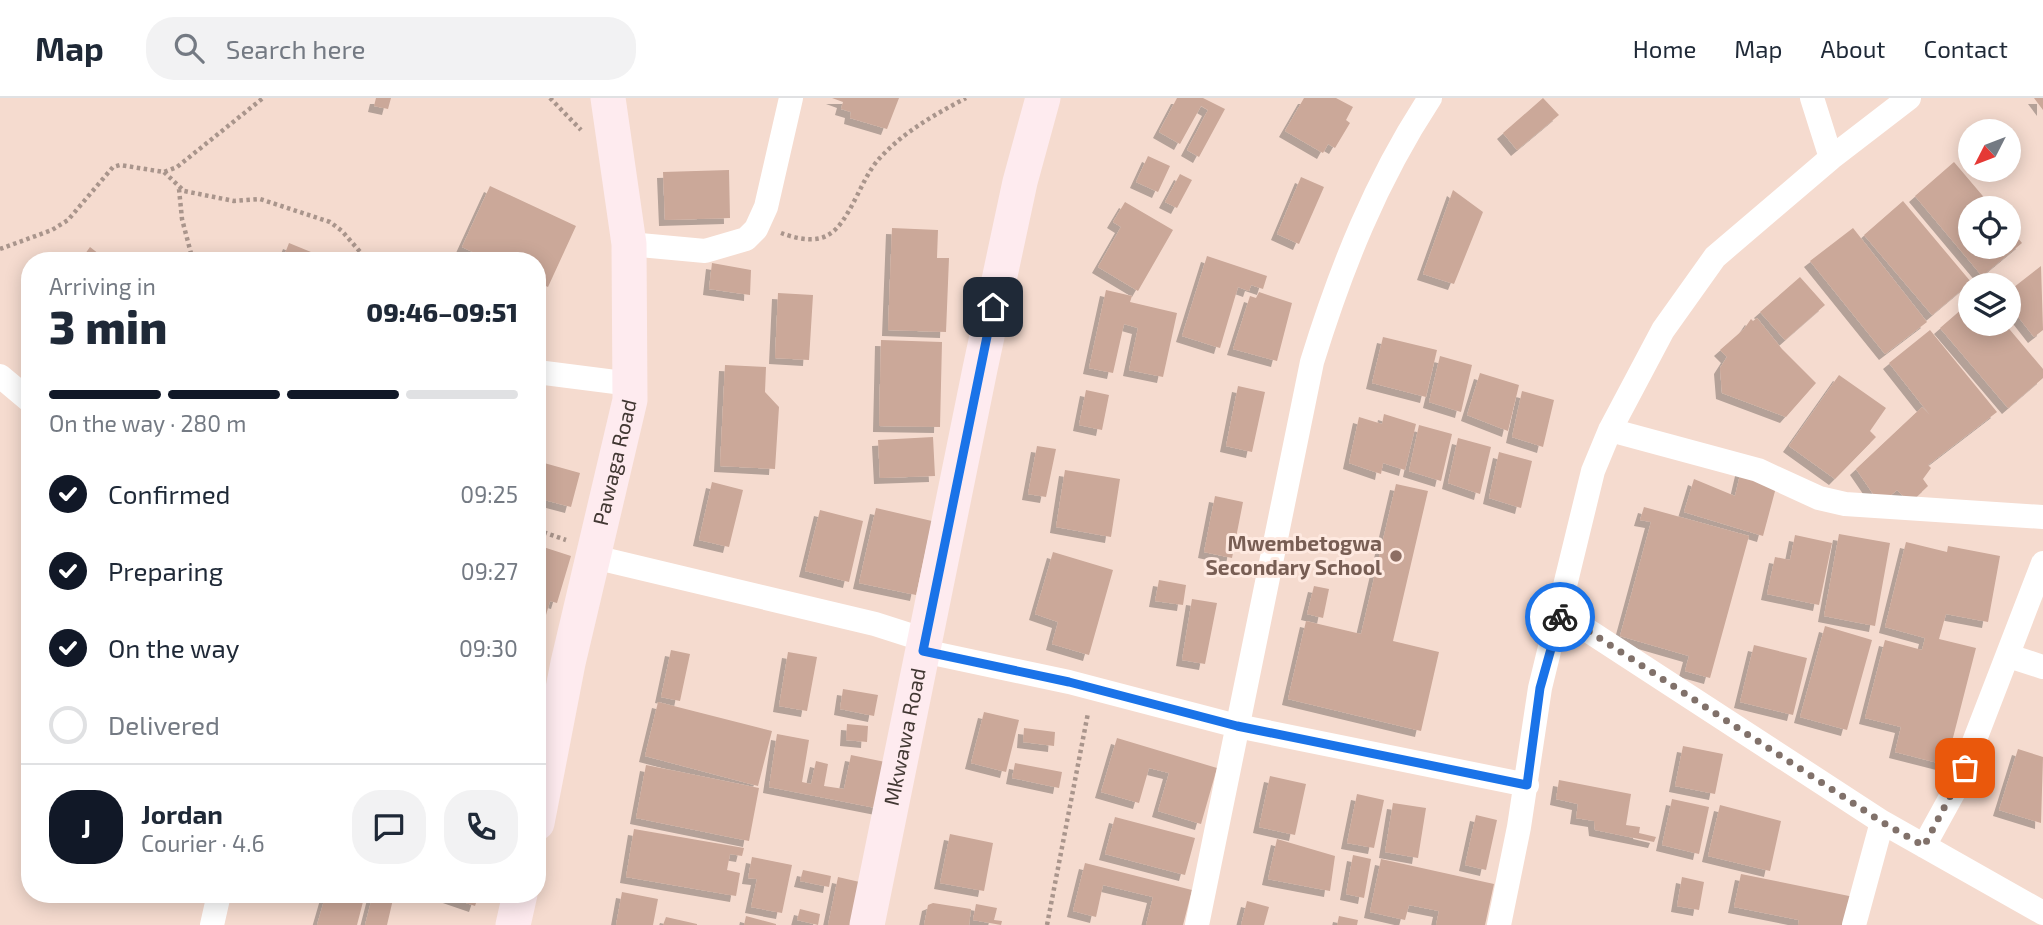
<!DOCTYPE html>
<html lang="en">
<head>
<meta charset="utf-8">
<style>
  body { margin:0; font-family:"Exo 2",sans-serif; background:#f2f2f3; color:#1f2937; height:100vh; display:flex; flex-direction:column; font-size:26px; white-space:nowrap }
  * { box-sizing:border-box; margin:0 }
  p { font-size:23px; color:#747a83 }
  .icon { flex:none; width:38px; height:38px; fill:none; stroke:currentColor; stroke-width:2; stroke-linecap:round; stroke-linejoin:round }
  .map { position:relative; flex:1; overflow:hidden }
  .panel { position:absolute; left:21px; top:154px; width:525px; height:651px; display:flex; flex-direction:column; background:#fff; border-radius:28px; box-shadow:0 4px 18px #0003 }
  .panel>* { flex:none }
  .needle { width:46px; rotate:228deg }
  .fabs { position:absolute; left:1958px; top:21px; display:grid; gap:14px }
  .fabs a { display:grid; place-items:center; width:63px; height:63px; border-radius:50%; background:#fff; box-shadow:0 4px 18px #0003; font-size:35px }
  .pin { position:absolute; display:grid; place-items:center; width:60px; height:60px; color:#fff; margin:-30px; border-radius:14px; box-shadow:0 4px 10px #0006 }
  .courier { position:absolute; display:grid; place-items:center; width:70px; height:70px; margin:-35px; border:5px solid #1a73e8; border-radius:50%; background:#fff; color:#222; box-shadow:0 2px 9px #0007 }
  .overview em { font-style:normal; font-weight:800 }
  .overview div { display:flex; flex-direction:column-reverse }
  .overview { display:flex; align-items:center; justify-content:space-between; height:119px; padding:0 28px }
  h1 { font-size:46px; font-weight:800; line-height:52px }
  .bar { display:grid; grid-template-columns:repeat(4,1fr); gap:10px 7px; align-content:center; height:84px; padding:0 28px }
  .bar i { height:9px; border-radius:5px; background:#e0e1e3 }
  .bar .on { background:#111827 }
  .bar p { grid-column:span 4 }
  .line { display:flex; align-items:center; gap:18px; padding:0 28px; border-top:2px solid #e0e1e3 }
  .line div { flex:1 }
  .round { display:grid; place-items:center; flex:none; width:74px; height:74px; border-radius:28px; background:#f2f2f3 }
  ol { padding:0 28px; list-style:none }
  li { display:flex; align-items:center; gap:21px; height:77px }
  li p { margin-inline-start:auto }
  li .icon { padding:7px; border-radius:50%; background:#111827; color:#fff; stroke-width:4 }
  li:last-child { color:#747a83 }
  li i { width:38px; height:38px; border:4px solid #e0e1e3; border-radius:50% }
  header { display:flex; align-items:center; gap:42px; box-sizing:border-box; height:98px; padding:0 35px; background:#fff; border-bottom:2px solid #e0e1e3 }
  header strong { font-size:33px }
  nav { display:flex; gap:38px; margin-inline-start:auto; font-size:24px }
  .search { width:490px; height:63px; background:#f2f2f3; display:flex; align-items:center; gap:18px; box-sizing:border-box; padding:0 24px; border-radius:28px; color:#747a83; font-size:26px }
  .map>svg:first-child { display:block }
  .building { fill:#cba899; filter:url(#shadow) }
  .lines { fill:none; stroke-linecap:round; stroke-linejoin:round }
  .path { stroke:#a9958c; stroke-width:4.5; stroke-dasharray:3.5 3.5; stroke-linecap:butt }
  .street { stroke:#fff; stroke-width:24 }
  .secondary { stroke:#feebef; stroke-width:35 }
  .done { stroke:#81716a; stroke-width:7; stroke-dasharray:0 12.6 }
  .route { stroke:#1a73e8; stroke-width:9 }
  .education-dot { fill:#8d6e63; stroke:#fee9e0; stroke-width:2.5 }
  .labels { text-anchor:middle; stroke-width:6; stroke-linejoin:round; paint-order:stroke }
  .street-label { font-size:21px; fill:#423833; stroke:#fee9e0 }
  .education-label { font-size:21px; font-weight:bold; fill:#785e54; stroke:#fee9e0; text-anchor:end }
</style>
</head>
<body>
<header>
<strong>Map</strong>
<div class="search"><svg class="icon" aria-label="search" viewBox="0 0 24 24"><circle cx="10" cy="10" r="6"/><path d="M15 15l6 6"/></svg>Search here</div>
<nav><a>Home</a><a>Map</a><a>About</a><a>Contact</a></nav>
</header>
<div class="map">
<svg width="2043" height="827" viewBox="0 0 2043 827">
  <defs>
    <filter id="shadow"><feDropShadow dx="-6" dy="6" stdDeviation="0" flood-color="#0004"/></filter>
  </defs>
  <rect width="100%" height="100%" fill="#f5dbcf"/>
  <!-- building -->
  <path class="building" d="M376 0H391L388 11 374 8Z
    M832 0H899L887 31 850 20 851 14 841 11 843 4Z
    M1177 0H1203L1225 11 1199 59 1187 52 1208 12 1201 8 1180 46 1159 34Z
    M1304 0H1336L1353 9 1346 22 1350 25 1335 50 1328 46 1323 55 1285 33Z
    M1543 0 1559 17 1517 52 1503 35Z
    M2034 0H2043V12Z
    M1148 58 1170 68 1158 94 1136 84Z
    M1954 64 1993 110H1970V149H2009V129L2022 145 1982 178 1915 98Z
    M729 72 730 120 665 122 663 74Z
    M1180 76 1192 82 1177 110 1165 104Z
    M1301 79 1324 89 1299 146 1277 136Z
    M490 88 576 128 548 189 537 184V163H492L462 149Z
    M1453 92 1483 114 1454 186 1423 176Z
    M1903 103 1971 184 1932 217 1864 137Z
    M1125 104 1173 132 1138 193 1098 169 1121 129 1113 124Z
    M892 130 938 132 937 160H949L946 234 888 232Z
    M1853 130 1927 224 1885 256 1810 163Z
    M289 145 311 154 308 163H282Z
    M90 149 108 163H80Z
    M1207 158 1267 178 1263 191 1251 187 1249 193 1238 189 1220 250 1182 238Z
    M712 165 751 172 750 197 709 191Z
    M2041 168 2043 232 2034 239 2009 207V193Z
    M1800 179 1825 207 1785 242 1760 214Z
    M1106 192 1132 198 1130 204 1177 215 1163 279 1129 272 1138 230 1124 226 1113 275 1089 270Z
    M1259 194 1292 205 1277 263 1233 251 1250 198 1256 200Z
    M778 195 813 197 809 262 775 260Z
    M1970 204V226H2005L2043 271V280L2008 310 1940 230Z
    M1757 220 1782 251 1816 285 1786 319 1722 295 1720 270 1727 259 1720 252 1744 231 1751 221 1753 223Z
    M1930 232 1997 314 1928 367 1931 370 1923 381 1928 388 1910 405 1897 392 1880 406 1856 371 1922 309 1930 317 1889 265Z
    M1383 239 1437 252 1426 299 1372 285Z
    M881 242 942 244 940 329 879 328Z
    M1440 258 1472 267 1461 314 1429 304Z
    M725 267 766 269 765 294 779 309 775 371 720 368Z
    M1480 275 1519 287 1508 333 1467 317Z
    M1839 277 1886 310 1870 333 1876 339 1835 381 1789 348Z
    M1238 288 1265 294 1252 354 1226 348Z
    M1086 292 1109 297 1102 332 1079 327Z
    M1522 293 1554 302 1543 349 1512 339Z
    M1384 316 1416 326 1405 372 1383 365 1381 376 1349 365 1359 319 1382 326Z
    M537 326 545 328 538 353 537 352Z
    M1419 327 1452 336 1441 383 1409 373Z
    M933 339 935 378 880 380 878 342Z
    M1458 340 1491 349 1480 396 1448 385Z
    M1037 348 1056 351 1046 399 1028 396Z
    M1499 354 1532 363 1521 410 1489 400Z
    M537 363 580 375 571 409 537 400Z
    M1742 368 1778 382 1763 438 1684 414 1694 381 1735 398Z
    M1065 372 1120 381 1111 439 1056 429Z
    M712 384 743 392 729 449 699 442Z
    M1396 386 1428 393 1393 543 1439 554 1421 633 1288 601 1306 523 1361 536Z
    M1215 398 1243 404 1232 460 1204 454Z
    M1644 409 1749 438 1710 580 1685 573 1689 558 1620 538 1651 424 1640 422Z
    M876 410 932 423 916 497 859 485Z
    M820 412 863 423 849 484 805 473Z
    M1839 436 1890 445 1875 528 1824 518Z
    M1795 437 1832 445 1819 507 1767 496 1775 459 1790 462Z
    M1906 444 1947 454 1948 448 2000 458 1988 524 1946 516 1939 541 1976 550 1946 667 1895 654 1901 629 1865 620 1885 542 1922 552 1925 540 1885 529Z
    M537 447 571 458 557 505 550 503 542 531 537 530Z
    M1053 454 1113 472 1089 557 1052 546 1058 524 1035 516Z
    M1159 482 1186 487 1183 507 1155 503Z
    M1314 488 1329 491 1323 520 1307 516Z
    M1192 501 1217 505 1205 566 1182 562Z
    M1825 528 1872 542 1847 632 1800 619Z
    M1754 547 1807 560 1793 617 1740 604Z
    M671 552 690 556 680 603 661 599Z
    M788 554 817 559 807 613 779 608Z
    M537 572 542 574 538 589H537Z
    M843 591 878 597 874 618 840 611Z
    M658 604 772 633 758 688 645 658Z
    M984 614 1019 622 1006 674 971 665Z
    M847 626 868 628 867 644 846 642Z
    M1024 630 1055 634 1054 648 1023 644Z
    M777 636 809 642 802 684 811 686 816 663 828 666 824 688 844 691 851 657 895 666 886 712 769 689Z
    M1117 640 1217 670 1201 726 1158 713 1169 675 1149 670 1139 705 1101 694Z
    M1683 648 1723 656 1715 696 1675 688Z
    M2018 651 2043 659 2041 725 1999 712Z
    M1015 665 1062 674 1059 690 1012 680Z
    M646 667 759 690 749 743 636 720Z
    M1270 678 1306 686 1295 737 1259 729Z
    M1559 682 1631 696 1626 727 1640 729 1639 735 1656 739 1654 744 1595 732 1594 723 1576 720 1578 706 1556 701Z
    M1357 696 1384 702 1374 750 1347 745Z
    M1672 701 1709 709 1699 756 1662 747Z
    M1393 705 1426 710 1418 760 1385 754Z
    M1720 707 1781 723 1770 773 1708 758Z
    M1476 717 1497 722 1486 772 1465 767Z
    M1115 719 1195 740 1185 777 1105 756Z
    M634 731 744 750 742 758 730 756 727 772 740 775 736 798 626 779Z
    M950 736 993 745 984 793 940 785Z
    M1277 741 1335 758 1330 793 1268 781Z
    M1353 757 1371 761 1364 800 1346 796Z
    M752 759 792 767 782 815 751 809 757 781 748 780Z
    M1381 761 1494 786 1485 827H1436L1439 813 1409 807 1405 822 1370 814Z
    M1085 765 1192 792 1183 827H1146L1153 799 1103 787 1096 819 1073 813Z
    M803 772 831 778 829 789 800 783Z
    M1741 776 1854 799 1848 827H1798L1799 822 1734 809Z
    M838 779 864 785 855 827H828Z
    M1682 779 1704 784 1699 812 1677 808Z
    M622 794 658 801 653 827H616Z
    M326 796H365L357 827H317Z
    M373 796 394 797 387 827H365Z
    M440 796H479L475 808Z
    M1247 803 1269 809 1264 827H1241Z
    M933 805 971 811 969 827H924L928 807Z
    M976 806 997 810 994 822 1002 823 1001 827 973 822Z
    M800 811 820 816 818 827 797 822Z
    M746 818 776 826V827H744Z
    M1339 818 1358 822 1357 827H1337Z
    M666 819 697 826V827H663Z"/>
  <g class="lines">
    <!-- path -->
    <path class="path" d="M550 0 581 32
      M164 74 184 93 234 103 260 101 330 124 342 133 368 163
      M179 91 182 121 193 163
      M781 135C794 140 815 145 828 137 849 126 861 81 878 62 903 34 934 17 966 0
      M0 151 52 132 68 122 113 69 120 67 164 74 177 69 263 0
      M537 432 566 442
      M1047 827 1088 615"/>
    <!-- street -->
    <path class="street" d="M1812 0 1831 60
      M629 146 705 153 746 141 756 131 766 109 791 0
      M537 274 631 286
      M0 278 30 303
      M1610 332 1758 372 1819 400 1845 406 2043 419
      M594 459 875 526 925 542
      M1561 515 1882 724 2043 815
      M923 553 1069 584 1237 628 1527 687
      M2009 558 2043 569
      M1924 748 1957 688 2043 465
      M212 827 219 796
      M1197 827 1312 264C1341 170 1376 82 1430 0
      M1499 827 1519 729 1540 590 1593 373 1610 332 1663 232 1715 159 1831 60 1909 0
      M1854 827 1882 724"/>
    <!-- secondary -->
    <g class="secondary">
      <path id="s1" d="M537 725 568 565 630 302 629 146 608 0"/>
      <path d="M513 827 520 796"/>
      <path id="s2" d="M867 827 980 271 1020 84 1043 0"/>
    </g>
  </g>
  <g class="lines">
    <!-- done -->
    <path class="done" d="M1560 519 1561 515 1882 724 1924 748 1965 670"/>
    <!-- route -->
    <path class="route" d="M993 209 923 553 1069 584 1237 628 1527 687 1540 590 1560 519"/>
  </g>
  <!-- markers -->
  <circle class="education-dot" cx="1396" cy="458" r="7"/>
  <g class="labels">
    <!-- street labels -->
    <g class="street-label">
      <text dy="7" stroke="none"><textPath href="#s1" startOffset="369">Pawaga Road</textPath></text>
      <text dy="7" stroke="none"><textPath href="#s2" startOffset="192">Mkwawa Road</textPath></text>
    </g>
    <!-- education labels -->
    <g class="education-label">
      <text x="1382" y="453">Mwembetogwa<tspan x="1382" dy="24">Secondary School</tspan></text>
    </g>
  </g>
</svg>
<div class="fabs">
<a><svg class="needle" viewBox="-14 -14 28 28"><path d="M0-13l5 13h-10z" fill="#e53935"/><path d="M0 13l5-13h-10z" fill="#747a83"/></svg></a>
<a><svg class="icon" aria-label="locate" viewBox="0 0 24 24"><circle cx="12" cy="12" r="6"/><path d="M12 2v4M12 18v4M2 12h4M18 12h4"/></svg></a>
<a><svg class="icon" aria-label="layers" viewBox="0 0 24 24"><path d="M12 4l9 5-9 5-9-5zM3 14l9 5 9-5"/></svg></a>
</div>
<div class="pin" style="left:1965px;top:670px;background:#ea580c"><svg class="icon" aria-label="bag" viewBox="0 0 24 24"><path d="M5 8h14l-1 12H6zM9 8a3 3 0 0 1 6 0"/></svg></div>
<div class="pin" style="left:993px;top:209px;background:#1f2937"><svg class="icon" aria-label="home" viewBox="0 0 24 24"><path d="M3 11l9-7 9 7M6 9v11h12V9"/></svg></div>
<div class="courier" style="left:1560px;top:519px"><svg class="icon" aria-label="bike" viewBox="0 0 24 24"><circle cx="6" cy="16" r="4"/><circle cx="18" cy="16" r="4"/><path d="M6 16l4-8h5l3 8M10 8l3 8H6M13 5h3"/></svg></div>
<section class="panel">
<div class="overview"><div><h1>3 min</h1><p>Arriving in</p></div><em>09:46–09:51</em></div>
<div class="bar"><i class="on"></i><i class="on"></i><i class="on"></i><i></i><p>On the way · 280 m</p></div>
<ol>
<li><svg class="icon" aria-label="check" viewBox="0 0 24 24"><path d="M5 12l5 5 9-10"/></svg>Confirmed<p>09:25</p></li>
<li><svg class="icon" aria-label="check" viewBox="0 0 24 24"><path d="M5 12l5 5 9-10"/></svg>Preparing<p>09:27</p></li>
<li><svg class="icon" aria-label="check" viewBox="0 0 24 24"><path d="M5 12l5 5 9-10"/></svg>On the way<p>09:30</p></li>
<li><i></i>Delivered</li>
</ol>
<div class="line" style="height:126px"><b class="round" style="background:#111827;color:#fff">J</b><div><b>Jordan</b><p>Courier · 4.6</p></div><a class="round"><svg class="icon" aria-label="chat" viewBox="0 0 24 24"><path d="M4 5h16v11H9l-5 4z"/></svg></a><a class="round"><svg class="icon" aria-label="phone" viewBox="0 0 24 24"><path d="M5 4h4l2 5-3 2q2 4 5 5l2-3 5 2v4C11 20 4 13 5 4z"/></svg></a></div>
</section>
</div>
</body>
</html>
